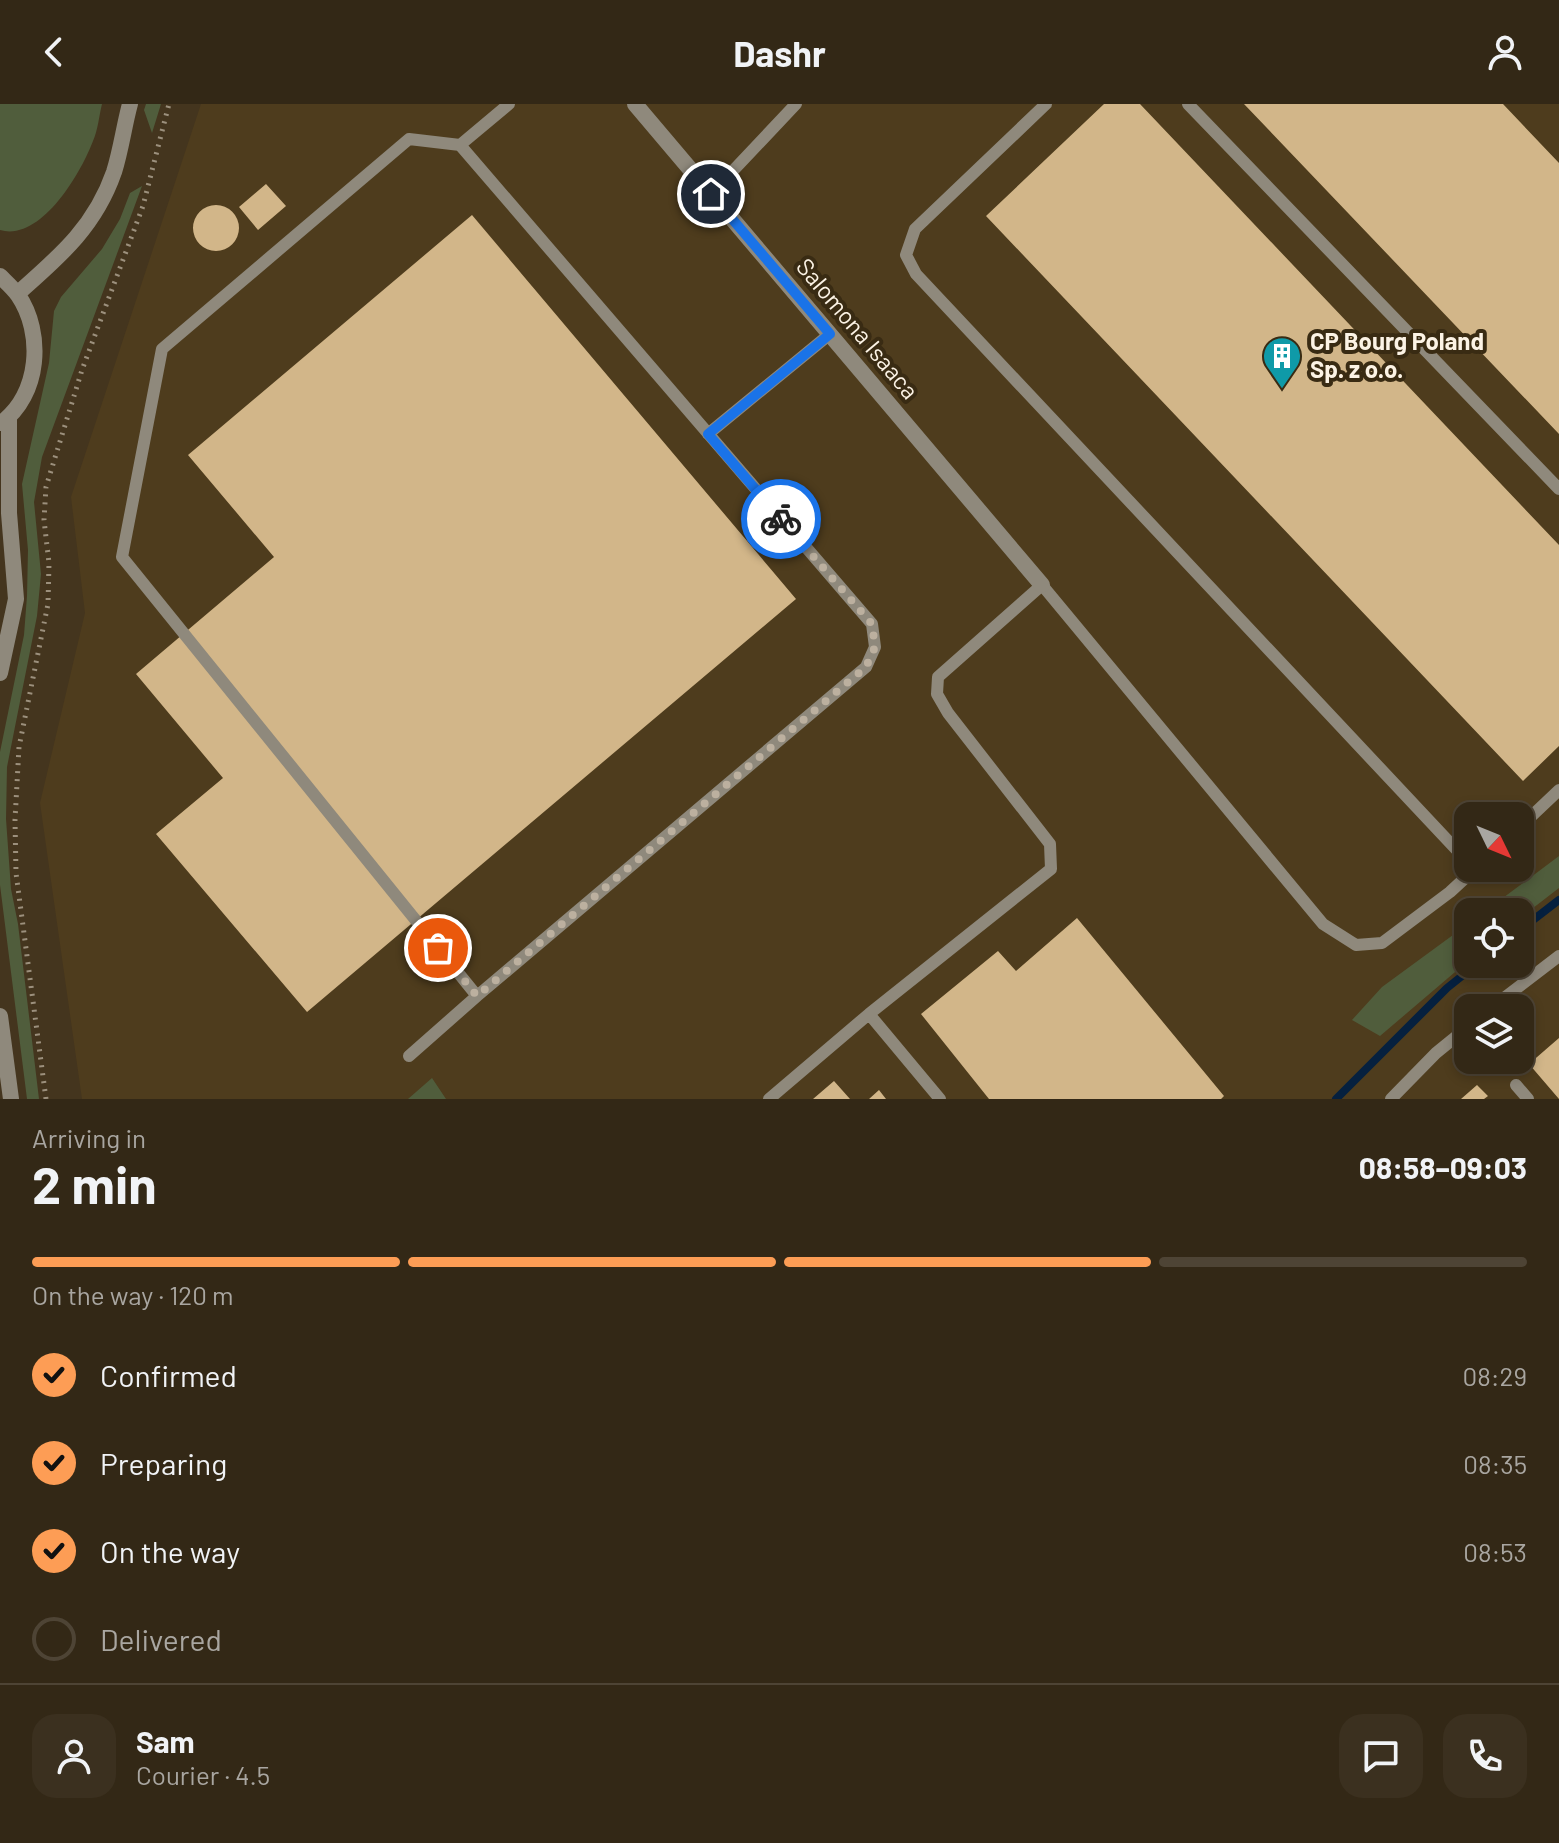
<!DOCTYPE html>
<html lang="en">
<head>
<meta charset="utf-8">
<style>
  body { margin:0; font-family:Barlow,sans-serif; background:#3b301f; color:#f1f3f6; height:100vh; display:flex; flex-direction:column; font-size:30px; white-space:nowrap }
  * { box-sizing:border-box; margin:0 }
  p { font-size:26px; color:#a9a6a1 }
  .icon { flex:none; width:44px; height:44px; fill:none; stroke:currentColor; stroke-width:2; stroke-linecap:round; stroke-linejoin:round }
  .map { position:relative; height:995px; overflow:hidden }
  .side { display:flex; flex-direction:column; background:#332816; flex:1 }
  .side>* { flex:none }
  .needle { width:52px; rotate:133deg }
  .controls { position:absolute; left:1454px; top:698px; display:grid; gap:16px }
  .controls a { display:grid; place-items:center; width:80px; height:80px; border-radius:16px; background:#332816; box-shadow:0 4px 12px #0003,0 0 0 2px #4e4435; font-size:40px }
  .pin { position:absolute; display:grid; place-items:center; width:68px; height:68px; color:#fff; margin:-34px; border:4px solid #fff; border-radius:50%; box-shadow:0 2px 8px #0007 }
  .courier { position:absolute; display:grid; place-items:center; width:80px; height:80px; margin:-40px; border:6px solid #1a73e8; border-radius:50%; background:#fff; color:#222; box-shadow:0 2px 10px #0007 }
  .head em { font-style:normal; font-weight:700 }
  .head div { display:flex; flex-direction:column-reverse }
  .head { display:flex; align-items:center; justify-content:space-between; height:136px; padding:0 32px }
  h1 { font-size:52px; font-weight:700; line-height:60px }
  .bar { display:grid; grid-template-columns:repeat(4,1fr); gap:12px 8px; align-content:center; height:96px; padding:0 32px }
  .bar i { height:10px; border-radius:6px; background:#4e4435 }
  .bar .selected { background:#fd9d55 }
  .bar p { grid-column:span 4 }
  .line { display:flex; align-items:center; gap:20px; padding:0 32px; border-top:2px solid #4e4435 }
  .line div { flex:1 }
  .round { display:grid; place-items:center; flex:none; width:84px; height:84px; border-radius:24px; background:#3b301f }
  ol { padding:0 32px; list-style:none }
  li { display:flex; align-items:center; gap:24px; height:88px }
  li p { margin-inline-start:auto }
  li .icon { padding:8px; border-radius:50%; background:#fd9d55; color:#111; stroke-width:4 }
  li:last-child { color:#a9a6a1 }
  li i { width:44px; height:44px; border:4px solid #4e4435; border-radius:50% }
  header { display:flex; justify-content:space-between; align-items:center; height:104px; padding:0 32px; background:#332816; font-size:36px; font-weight:700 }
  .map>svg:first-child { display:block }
  .built { fill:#4e3c1d; fill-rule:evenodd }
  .green { fill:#505d3c }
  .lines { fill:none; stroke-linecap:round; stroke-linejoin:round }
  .stream { stroke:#05203f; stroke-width:8 }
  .building { fill:#d2b689 }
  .path { stroke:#9c907d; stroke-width:5; stroke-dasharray:2 6; stroke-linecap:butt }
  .service { stroke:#8f897c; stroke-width:12 }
  .minor { stroke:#8f897c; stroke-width:16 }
  .done { stroke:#bcb09f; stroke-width:8; stroke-dasharray:0 14.4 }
  .route { stroke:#1a73e8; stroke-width:10 }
  .labels { text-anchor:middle; stroke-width:8; stroke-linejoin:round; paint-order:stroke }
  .street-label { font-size:24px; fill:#fcf3e5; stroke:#392b13 }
  .poi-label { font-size:24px; font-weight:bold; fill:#fcf3e5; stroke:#392b13; text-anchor:start }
</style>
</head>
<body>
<header><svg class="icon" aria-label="back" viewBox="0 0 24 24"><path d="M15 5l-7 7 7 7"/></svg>Dashr<svg class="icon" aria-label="person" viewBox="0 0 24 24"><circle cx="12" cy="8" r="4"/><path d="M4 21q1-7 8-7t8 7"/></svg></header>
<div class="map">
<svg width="1559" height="995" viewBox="0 0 1559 995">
  <rect width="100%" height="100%" fill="#44351e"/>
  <!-- built -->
  <path class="built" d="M201 0H1559V995H82L40 699 85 509 71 393ZM1468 712H1520V764H1468ZM1468 808H1520V860H1468ZM1468 904H1520V956H1468Z"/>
  <!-- green -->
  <path class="green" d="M0 0H102C99 12 98 26 93 37 81 69 41 138 0 126Z
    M146 0H161L152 29 144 6Z
    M142 82 42 353 34 398 41 470 37 512 7 663 6 715 11 785 18 820 39 995H27L0 781V648L24 531 27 492 28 446 22 380 49 259 54 207 61 193 102 145 120 115 130 89Z
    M1559 752V784L1520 814V808H1484Z
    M1468 820V857L1380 932 1352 916 1382 883Z
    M432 974 446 995H408Z"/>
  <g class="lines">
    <!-- stream -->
    <path class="stream" d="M1520 826 1559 796
      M1336 995 1447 884 1477 860"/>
  </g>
  <!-- building -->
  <path class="building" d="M1104 0H1140L1559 441V642L1523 677 986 112Z
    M1244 0H1503L1559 59V330Z
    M266 80 286 102 258 126 239 103Z
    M193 124a23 23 0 1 1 46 0a23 23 0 1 1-46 0Z
    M472 111 796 495 307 908 156 730 223 674 136 570 274 453 188 351Z
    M1077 814 1224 992 1221 995H989L921 910 998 847 1016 867Z
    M1559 934V995L1529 960Z
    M834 977 850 995H813Z
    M1477 981 1488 992 1484 995H1461Z
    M879 986 886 995H869Z"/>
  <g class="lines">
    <!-- path -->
    <path class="path" d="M46 995 16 769 15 716 19 643 48 500 49 459 44 416 46 383 82 266 143 102 169 0"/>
    <!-- service -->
    <path class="service" d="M1046 0 915 125 906 151 916 170 1468 758
      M1188 0 1559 385
      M460 41 872 520 875 543 866 563 477 892
      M711 90 796 0
      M708 330 830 230
      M1520 723 1559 686
      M1491 904 1559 852
      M869 910 940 995
      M409 952 477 892 122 453 162 245 409 35 460 41 509 0
      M1516 981 1528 995
      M769 995 869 910 1051 765 1050 740 948 609 937 590 938 573 1042 481 1323 820 1356 841 1382 839 1450 788 1476 764
      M1391 995 1436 949 1468 923"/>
    <!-- minor -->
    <path class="minor" d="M635 0 1042 481
      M0 172C6 178 13 184 18 191 44 229 40 291 1 319
      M17 190C59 153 95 123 114 68 121 46 124 22 130 0
      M0 569 16 495 9 409V314
      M0 912 11 995"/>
  </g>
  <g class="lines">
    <!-- done -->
    <path class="done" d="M438 844 477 892 866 563 875 543 872 520 781 415"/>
    <!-- route -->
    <path class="route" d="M711 90 830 230 708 330 781 415"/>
  </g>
  <!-- icons -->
  <defs>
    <symbol id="building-pin" viewBox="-11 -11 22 30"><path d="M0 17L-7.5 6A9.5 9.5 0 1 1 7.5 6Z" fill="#0f9aa8" stroke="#392b13"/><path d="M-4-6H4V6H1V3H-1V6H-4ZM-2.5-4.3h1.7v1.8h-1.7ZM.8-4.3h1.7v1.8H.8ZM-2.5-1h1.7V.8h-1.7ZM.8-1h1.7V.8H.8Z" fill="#fff"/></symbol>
  </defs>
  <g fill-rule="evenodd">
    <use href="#building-pin" x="1260" y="230" width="44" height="60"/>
  </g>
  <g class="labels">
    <!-- street labels -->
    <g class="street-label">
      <text transform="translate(857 225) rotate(50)" y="8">Salomona Isaaca</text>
    </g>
    <!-- poi labels -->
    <g class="poi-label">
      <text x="1310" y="246">CP Bourg Poland<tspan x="1310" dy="28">Sp. z o.o.</tspan></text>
    </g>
  </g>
</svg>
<div class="controls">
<a><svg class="needle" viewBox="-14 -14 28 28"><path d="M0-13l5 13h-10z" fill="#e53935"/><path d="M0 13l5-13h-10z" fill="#a9a6a1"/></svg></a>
<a><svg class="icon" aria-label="locate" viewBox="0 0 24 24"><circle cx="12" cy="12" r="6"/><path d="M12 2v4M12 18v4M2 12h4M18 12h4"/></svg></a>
<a><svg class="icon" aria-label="layers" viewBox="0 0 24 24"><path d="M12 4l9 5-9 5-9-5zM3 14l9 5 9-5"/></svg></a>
</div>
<div class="pin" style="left:438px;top:844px;background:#ea580c"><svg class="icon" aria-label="bag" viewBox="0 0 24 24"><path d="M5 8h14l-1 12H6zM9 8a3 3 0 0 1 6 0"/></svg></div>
<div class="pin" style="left:711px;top:90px;background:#1f2937"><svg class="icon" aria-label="home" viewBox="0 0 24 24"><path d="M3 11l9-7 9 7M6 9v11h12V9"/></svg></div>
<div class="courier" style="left:781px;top:415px"><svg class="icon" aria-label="bike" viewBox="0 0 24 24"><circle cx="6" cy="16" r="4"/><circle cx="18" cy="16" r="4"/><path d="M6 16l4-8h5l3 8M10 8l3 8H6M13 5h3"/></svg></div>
</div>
<section class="side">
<div class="head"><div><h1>2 min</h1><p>Arriving in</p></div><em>08:58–09:03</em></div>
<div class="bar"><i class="selected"></i><i class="selected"></i><i class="selected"></i><i></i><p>On the way · 120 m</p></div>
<ol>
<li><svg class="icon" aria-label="check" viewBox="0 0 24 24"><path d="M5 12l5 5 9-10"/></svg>Confirmed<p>08:29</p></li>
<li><svg class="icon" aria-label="check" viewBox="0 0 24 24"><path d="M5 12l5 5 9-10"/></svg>Preparing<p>08:35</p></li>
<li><svg class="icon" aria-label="check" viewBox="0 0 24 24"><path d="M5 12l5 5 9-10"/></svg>On the way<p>08:53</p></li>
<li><i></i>Delivered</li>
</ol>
<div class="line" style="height:144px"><a class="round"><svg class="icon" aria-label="person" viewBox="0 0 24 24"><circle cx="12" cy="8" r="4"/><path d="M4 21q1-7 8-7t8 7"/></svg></a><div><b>Sam</b><p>Courier · 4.5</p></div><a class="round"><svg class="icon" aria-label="chat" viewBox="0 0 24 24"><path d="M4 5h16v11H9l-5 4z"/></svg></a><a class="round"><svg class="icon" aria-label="phone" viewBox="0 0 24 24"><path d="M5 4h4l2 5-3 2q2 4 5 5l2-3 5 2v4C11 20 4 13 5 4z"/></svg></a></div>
</section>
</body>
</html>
